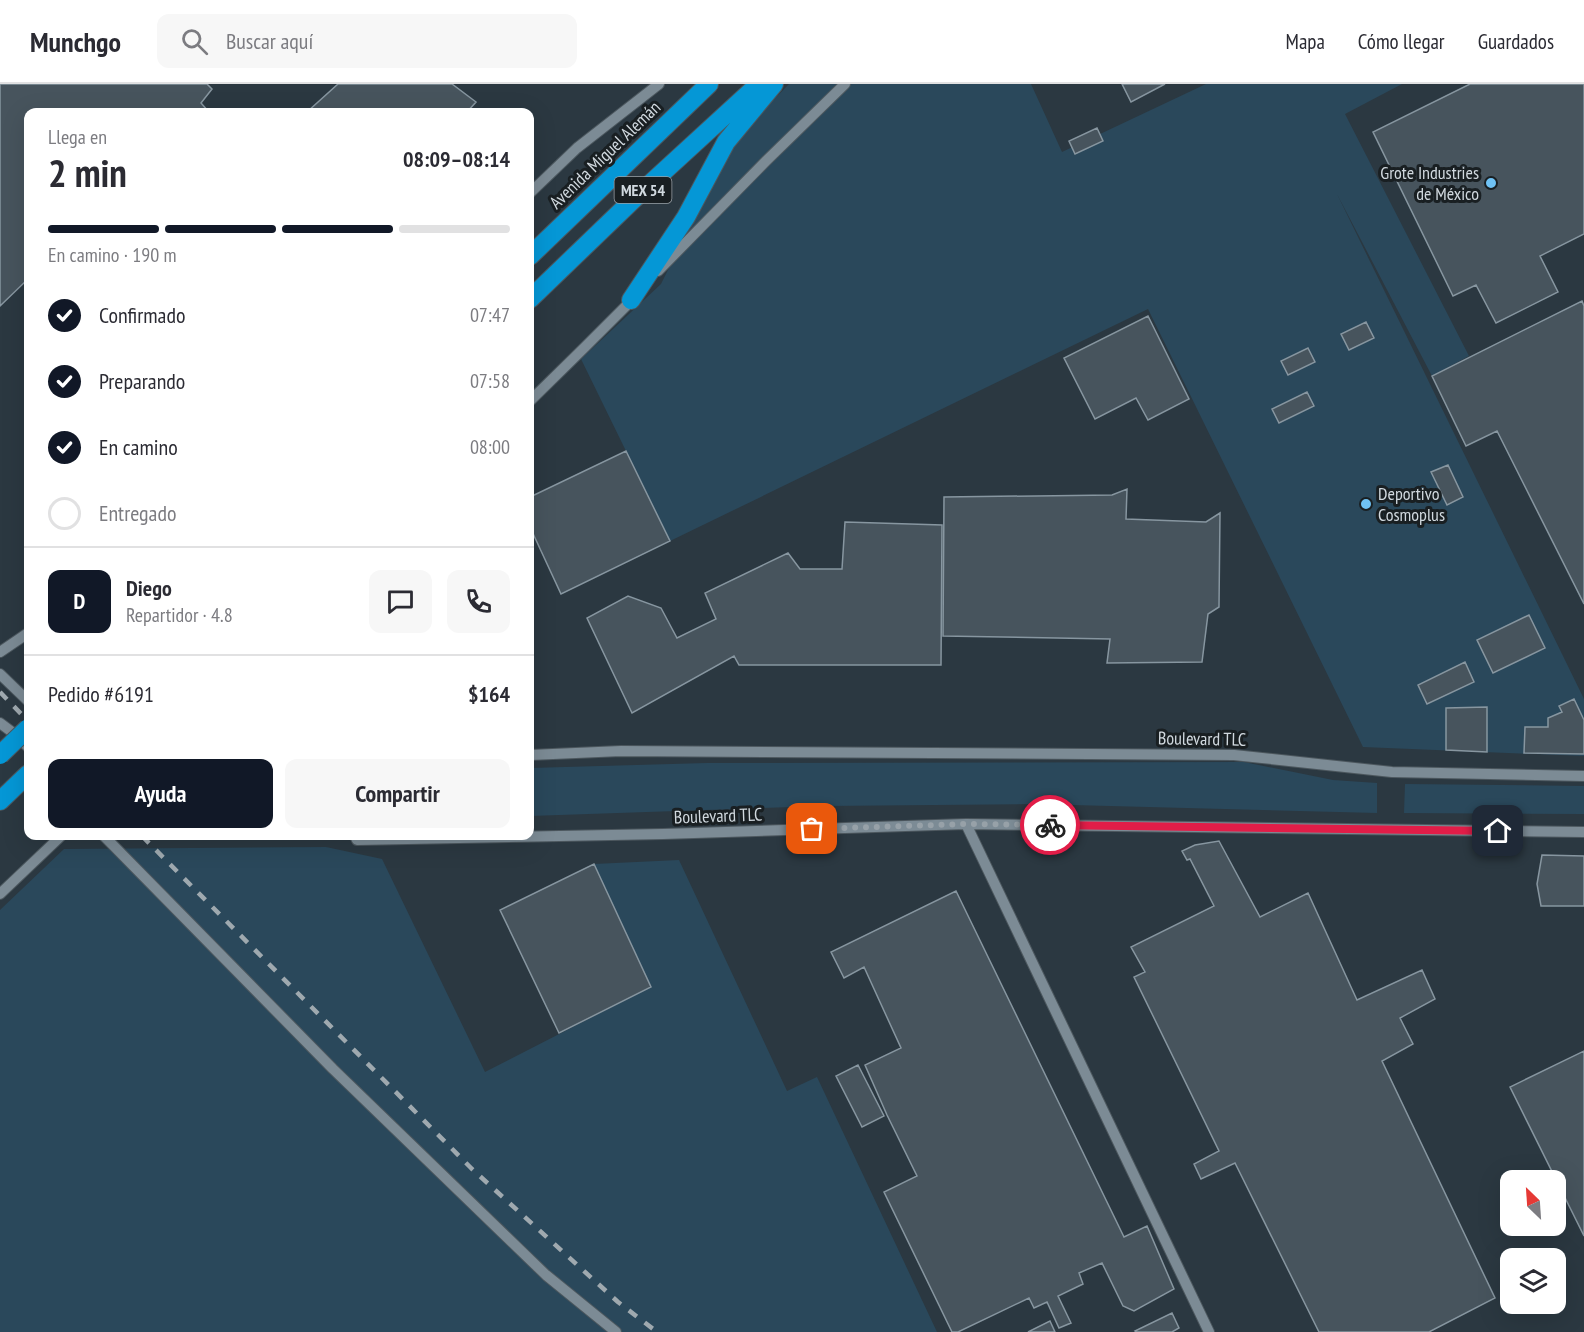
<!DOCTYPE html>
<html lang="es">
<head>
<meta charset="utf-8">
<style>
  body { margin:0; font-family:"PT Sans Narrow",sans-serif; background:#f7f7f7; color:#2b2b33; height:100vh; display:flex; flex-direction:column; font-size:22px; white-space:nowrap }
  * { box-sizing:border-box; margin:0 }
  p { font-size:20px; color:#7c7c81 }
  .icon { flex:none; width:33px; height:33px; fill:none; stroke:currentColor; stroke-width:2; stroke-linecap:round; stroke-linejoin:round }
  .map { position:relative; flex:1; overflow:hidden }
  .panel { position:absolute; left:24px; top:24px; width:510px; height:732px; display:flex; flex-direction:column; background:#fff; border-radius:12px; box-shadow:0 6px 24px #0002 }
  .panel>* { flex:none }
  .needle { width:39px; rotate:335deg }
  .fabs { position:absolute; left:1500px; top:1086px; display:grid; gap:12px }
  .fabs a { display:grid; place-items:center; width:66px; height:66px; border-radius:12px; background:#fff; box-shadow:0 6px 24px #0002; font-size:30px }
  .pin { position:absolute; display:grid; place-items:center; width:51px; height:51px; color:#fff; margin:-26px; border-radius:12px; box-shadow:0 3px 9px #0006 }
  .courier { position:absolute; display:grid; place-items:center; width:60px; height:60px; margin:-30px; border:4px solid #e11d48; border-radius:50%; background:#fff; color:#222; box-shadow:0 2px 8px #0007 }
  .summary em { font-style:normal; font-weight:700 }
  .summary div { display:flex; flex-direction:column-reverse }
  .summary { display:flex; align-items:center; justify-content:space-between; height:102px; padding:0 24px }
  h1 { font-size:39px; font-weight:700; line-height:45px }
  .bar { display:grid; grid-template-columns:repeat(4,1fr); gap:9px 6px; align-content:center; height:72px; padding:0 24px }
  .bar i { height:8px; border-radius:4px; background:#e1e1e2 }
  .bar .current { background:#111827 }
  .bar p { grid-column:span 4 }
  .line { display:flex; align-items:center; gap:15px; padding:0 24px; border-top:2px solid #e1e1e2 }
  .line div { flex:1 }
  .round { display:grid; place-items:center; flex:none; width:63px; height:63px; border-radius:12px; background:#f7f7f7 }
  ol { padding:0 24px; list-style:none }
  li { display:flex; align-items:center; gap:18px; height:66px }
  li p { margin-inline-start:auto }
  li .icon { padding:6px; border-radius:50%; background:#111827; color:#fff; stroke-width:4 }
  li:last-child { color:#7c7c81 }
  li i { width:33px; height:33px; border:3px solid #e1e1e2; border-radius:50% }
  .action { display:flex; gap:12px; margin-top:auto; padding:12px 24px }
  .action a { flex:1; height:69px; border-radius:12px; background:#111827; color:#fff; font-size:24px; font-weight:700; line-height:69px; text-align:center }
  .action a+a { background:#f7f7f7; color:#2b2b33 }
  header { display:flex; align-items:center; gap:36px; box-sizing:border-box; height:84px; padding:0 30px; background:#fff; border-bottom:2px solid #e1e1e2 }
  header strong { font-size:28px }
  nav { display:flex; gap:33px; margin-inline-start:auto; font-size:21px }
  .search { width:420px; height:54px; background:#f7f7f7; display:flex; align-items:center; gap:15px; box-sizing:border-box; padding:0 21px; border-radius:12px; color:#7c7c81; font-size:22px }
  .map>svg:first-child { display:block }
  .green { fill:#2a485b }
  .building { fill:#47545d; stroke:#8796a0; stroke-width:1.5 }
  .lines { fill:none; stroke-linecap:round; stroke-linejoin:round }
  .minor-casing { stroke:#4c575e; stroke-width:12 }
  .highway-casing { stroke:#4c575e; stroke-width:20 }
  .minor { stroke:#7c8b95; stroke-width:10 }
  .highway { stroke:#0597d6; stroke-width:18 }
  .rail { stroke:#9fa9af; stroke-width:4.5; stroke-dasharray:10 10; stroke-linecap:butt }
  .highway-bridge-casing { stroke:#4c575e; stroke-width:20; stroke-linecap:butt }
  .highway-bridge { stroke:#0597d6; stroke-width:18 }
  .done { stroke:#97a1a8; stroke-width:6; stroke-dasharray:0 10.8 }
  .route { stroke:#e11d48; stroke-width:8 }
  .poi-dot { fill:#6fc2f4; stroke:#191f22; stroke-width:2 }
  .labels { text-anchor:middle; stroke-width:6; stroke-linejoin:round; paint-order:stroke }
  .shield { fill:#191f22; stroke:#9aa1a6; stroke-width:1.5 }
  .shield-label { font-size:16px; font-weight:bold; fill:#d1d9df }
  .street-label { font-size:18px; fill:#d1d9df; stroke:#191f22 }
  .poi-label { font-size:18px; fill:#d1d9df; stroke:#191f22; text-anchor:end }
</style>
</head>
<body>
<header>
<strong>Munchgo</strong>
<div class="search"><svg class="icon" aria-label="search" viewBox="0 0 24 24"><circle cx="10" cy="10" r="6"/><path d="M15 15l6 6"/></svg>Buscar aquí</div>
<nav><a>Mapa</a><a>Cómo llegar</a><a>Guardados</a></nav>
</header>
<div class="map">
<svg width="1584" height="1248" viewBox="0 0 1584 1248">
  <rect width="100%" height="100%" fill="#2b3841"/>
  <!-- green -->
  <path class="green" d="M789 0H1031L1062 68 1206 0H1402L1345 30 1469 272 1432 292 1337 110 1584 615V672L1363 663 1148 225 670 457 581 275 661 200 731 59Z
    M1244 678 1333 696 1377 699V729L1034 720 823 722 530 732V684L707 679Z
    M1405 700 1584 702V730L1404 729Z
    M326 763 382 775 485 988 651 903 594 780 679 776 787 1007 817 993 937 1248H0V826L64 765Z"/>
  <!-- building -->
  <path class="building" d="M0 0H207L212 5 201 19 208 27 207 28H28V195L0 222Z
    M338 0H452L476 18 467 28H307Z
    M1122 0H1165L1131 18Z
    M1470 0H1584V150L1540 172 1558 208 1496 239 1476 201 1453 212 1373 48Z
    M1097 44 1103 57 1075 70 1069 57Z
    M1582 217 1584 222V520L1497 347 1466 362 1432 292Z
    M1148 232 1189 315 1148 336 1136 314 1095 335 1064 274Z
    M1366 238 1374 254 1349 266 1341 250Z
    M1308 264 1315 278 1288 291 1281 277Z
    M1307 308 1314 322 1279 339 1272 325Z
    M626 367 670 457 561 510 530 443V413Z
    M1448 381 1463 413 1447 421 1431 388Z
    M1127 405 1126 435 1206 438 1220 429 1219 523 1208 530 1202 578 1107 579 1110 555 943 552 944 413 1112 411Z
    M845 438 942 441 941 581H739L734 572 632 629 587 534 628 512 661 524 677 554 716 535 705 509 788 469 800 485H842Z
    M1529 531 1545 564 1493 589 1477 556Z
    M1465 578 1474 598 1427 620 1418 601Z
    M1574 615 1584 636V670L1524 669 1525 643H1548V634L1562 628 1559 622Z
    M1487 623V668L1446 666V624Z
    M1219 757 1260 833 1308 809 1357 916 1422 886 1435 915 1400 934 1413 960 1382 977 1495 1214 1429 1248H1319L1235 1079 1201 1095 1194 1080 1219 1067 1134 893 1145 888 1131 863 1214 822 1190 775 1187 776 1182 767 1195 761Z
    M1542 771 1584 772V822H1541L1537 800Z
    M594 780 651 903 559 949 500 826Z
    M956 807 1124 1153 1147 1142 1174 1205 1134 1227 1123 1222 1102 1179 1079 1189 1083 1200 1058 1212 1071 1239 1059 1244 1047 1218 1034 1224 1029 1214 958 1248H952L884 1108 917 1092 887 1031 865 981 901 964 864 883 844 894 831 868Z
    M1584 967V1152L1510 1003Z
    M858 981 884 1032 862 1043 836 992Z
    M1172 1229 1179 1244 1172 1248H1136L1135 1247Z
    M1050 1237 1055 1248H1028Z"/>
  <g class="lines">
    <defs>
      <path id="minor" d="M530 109 577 64 659 0
        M658 187 766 77 845 0
        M530 317 585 263 634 214
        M0 568 28 549
        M0 590 28 617
        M0 639 16 651 28 663
        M530 671 621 667 1234 671 1392 688 1584 692
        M966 740 1209 1248
        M104 752 333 985 546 1191 616 1248
        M355 752 357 756 663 750 966 740 1584 748
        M0 810 61 752"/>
      <path id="highway" d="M530 172 709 0
        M530 215 638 111 759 0
        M631 216 686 133 726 58 774 0
        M0 717 28 690"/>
    </defs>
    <!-- minor casing -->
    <use href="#minor" class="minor-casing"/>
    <!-- highway casing -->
    <use href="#highway" class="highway-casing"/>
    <!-- minor -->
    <use href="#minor" class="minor"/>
    <!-- highway -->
    <use href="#highway" class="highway"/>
    <!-- rail -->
    <path class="rail" d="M0 608 28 637
      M142 752 472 1085 618 1218 657 1248"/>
    <defs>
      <path id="highway-bridge" d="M0 671 28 644"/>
    </defs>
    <!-- highway-bridge casing -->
    <use href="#highway-bridge" class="highway-bridge-casing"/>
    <!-- highway-bridge -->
    <use href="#highway-bridge" class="highway-bridge"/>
  </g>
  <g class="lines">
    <!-- done -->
    <path class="done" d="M812 745 966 740 1050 741"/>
    <!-- route -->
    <path class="route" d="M1050 741 1498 747"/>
  </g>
  <!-- markers -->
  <g class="poi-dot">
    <circle cx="1491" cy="99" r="6"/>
    <circle cx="1366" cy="420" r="6"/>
  </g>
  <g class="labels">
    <!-- shield labels -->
    <rect class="shield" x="614.5" y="93" width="57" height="26" rx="4.5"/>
    <g class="shield-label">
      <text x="643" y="112">MEX 54</text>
    </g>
    <!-- street labels -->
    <g class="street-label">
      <text transform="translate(605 71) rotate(-44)" y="6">Avenida Miguel Alemán</text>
      <text transform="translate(1202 655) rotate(1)" y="6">Boulevard TLC</text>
      <text transform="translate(718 732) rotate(-2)" y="6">Boulevard TLC</text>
    </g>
    <!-- poi labels -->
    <g class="poi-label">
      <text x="1479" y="95">Grote Industries<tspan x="1479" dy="21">de México</tspan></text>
      <text x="1378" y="416" text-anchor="start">Deportivo<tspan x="1378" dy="21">Cosmoplus</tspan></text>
    </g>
  </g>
</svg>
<div class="fabs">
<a><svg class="needle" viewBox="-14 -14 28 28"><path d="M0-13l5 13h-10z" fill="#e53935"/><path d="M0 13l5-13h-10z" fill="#7c7c81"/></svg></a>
<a><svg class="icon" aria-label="layers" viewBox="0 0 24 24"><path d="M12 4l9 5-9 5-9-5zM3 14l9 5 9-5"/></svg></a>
</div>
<div class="pin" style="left:812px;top:745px;background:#ea580c"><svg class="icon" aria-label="bag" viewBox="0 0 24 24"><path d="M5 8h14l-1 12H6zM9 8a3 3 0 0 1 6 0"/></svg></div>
<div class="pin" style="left:1498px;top:747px;background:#1f2937"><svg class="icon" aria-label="home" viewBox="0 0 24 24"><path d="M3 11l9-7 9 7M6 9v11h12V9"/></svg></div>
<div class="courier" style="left:1050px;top:741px"><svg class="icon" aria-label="bike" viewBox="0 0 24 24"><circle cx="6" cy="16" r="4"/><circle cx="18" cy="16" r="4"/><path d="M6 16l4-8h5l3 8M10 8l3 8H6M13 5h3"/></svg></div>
<section class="panel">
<div class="summary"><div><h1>2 min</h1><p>Llega en</p></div><em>08:09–08:14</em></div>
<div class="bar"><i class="current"></i><i class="current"></i><i class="current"></i><i></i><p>En camino · 190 m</p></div>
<ol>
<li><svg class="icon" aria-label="check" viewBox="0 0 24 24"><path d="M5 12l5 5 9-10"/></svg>Confirmado<p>07:47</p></li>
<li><svg class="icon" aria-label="check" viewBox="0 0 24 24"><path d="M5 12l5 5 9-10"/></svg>Preparando<p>07:58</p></li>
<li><svg class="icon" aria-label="check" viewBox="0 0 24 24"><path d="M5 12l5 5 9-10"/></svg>En camino<p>08:00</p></li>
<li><i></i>Entregado</li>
</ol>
<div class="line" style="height:108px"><b class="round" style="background:#111827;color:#fff">D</b><div><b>Diego</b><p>Repartidor · 4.8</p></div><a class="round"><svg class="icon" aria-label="chat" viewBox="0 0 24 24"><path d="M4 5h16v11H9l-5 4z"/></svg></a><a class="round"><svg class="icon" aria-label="phone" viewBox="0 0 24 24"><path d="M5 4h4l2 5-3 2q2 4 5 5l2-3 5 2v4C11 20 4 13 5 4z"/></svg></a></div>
<div class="line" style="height:78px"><div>Pedido #6191</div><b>$164</b></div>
<div class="action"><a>Ayuda</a><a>Compartir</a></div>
</section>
</div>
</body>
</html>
